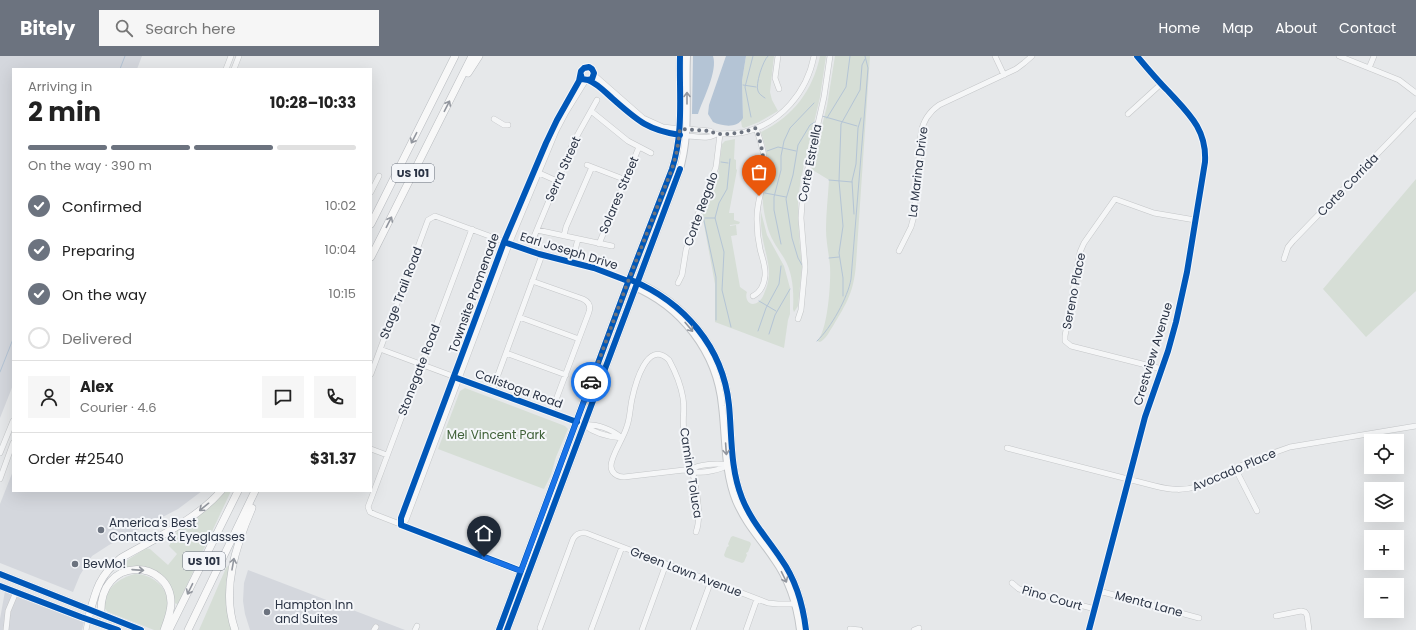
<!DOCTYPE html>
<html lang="en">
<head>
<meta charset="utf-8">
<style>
  body { margin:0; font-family:Poppins,sans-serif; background:#f6f6f6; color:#222; height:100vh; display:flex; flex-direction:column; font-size:15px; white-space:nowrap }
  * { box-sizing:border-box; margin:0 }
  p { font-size:13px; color:#767676 }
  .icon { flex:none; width:22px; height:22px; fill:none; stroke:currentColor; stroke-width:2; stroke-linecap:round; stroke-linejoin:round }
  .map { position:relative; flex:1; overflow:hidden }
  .panel { position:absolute; left:12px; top:12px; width:360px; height:424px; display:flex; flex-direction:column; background:#fff; border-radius:0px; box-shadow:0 4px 16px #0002 }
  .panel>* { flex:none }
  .buttons { position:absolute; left:1364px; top:378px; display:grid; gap:8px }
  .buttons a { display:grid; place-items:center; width:40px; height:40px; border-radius:0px; background:#fff; box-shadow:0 4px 16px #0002; font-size:20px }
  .pin { position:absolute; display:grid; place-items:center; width:34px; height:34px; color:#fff; margin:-41px -17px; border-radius:50% 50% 50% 0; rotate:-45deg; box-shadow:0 0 4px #0007 }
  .pin .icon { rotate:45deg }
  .courier { position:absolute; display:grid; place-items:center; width:40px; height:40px; margin:-20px; border:3px solid #1a73e8; border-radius:50%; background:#fff; color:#222; box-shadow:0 1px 5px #0007 }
  .summary em { font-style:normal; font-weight:700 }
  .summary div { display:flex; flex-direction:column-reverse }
  .summary { display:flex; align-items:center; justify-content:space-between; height:68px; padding:0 16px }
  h1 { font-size:26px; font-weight:700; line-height:30px }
  .bar { display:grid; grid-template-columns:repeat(4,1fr); gap:6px 4px; align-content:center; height:48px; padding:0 16px }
  .bar i { height:5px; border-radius:3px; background:#e0e0e0 }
  .bar .selected { background:#6c737f }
  .bar p { grid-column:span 4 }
  .line { display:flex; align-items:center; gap:10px; padding:0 16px; border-top:1px solid #e0e0e0 }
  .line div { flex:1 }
  .round { display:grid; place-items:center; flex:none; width:42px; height:42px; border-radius:0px; background:#f6f6f6 }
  ol { padding:0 16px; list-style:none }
  li { display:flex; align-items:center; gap:12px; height:44px }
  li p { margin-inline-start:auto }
  li .icon { padding:4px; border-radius:50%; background:#6c737f; color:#fff; stroke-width:4 }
  li:last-child { color:#767676 }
  li i { width:22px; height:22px; border:2px solid #e0e0e0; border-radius:50% }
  header { display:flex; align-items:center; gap:24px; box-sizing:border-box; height:56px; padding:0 20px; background:#6c737f; color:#fff }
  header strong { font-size:19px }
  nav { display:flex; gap:22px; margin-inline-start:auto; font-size:14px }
  .search { width:280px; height:36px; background:#f6f6f6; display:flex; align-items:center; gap:10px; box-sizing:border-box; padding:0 14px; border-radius:0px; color:#767676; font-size:15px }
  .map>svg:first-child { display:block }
  .built { fill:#d4d7dd }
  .green { fill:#d6ded6 }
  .water { fill:#b4c4d5 }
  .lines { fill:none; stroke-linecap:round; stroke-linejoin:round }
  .stream { stroke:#b4c4d5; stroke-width:1 }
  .minor-casing { stroke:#c4c6c8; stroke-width:6 }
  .major-casing { stroke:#c2c5c8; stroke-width:8 }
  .highway-casing { stroke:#b8bbbf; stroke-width:8 }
  .minor { stroke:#f5f6f7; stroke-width:5 }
  .major { stroke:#f8f8f8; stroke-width:6 }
  .highway { stroke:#f8f8f8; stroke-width:7 }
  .cycleway-casing { stroke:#f4f6f9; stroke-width:8 }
  .cycleway { stroke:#0057b8; stroke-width:6 }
  .oneway { stroke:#92969e }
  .done { stroke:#6c737f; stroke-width:4; stroke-dasharray:0 7.2 }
  .route { stroke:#1a73e8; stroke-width:5 }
  .poi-dot { fill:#6c737f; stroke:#f4f6f9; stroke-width:1.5 }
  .labels { text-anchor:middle; stroke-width:4; stroke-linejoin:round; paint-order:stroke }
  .shield { fill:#f4f6f9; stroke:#676e7b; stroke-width:1 }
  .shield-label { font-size:11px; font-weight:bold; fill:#2b3445 }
  .street-label { font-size:12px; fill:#2b3445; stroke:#f4f6f9 }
  .park-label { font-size:12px; fill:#3f6138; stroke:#f4f6f9 }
  .poi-label { font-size:12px; fill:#2b3445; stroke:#f4f6f9; text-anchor:start }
</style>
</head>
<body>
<header>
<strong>Bitely</strong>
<div class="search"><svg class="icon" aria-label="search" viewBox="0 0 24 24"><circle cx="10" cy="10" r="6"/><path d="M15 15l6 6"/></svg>Search here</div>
<nav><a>Home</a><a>Map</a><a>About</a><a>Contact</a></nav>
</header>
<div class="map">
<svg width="1416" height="574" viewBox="0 0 1416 574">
  <rect width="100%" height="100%" fill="#e6e8ea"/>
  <!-- built -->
  <path class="built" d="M0 0H142L137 13H13V329L0 362Z
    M13 415V435H202L178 453 109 489 92 500 80 519 73 536 0 507V448Z
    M248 514 405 574H250L245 558 243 545 244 527Z
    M5 535 84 566 82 574H0V563Z"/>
  <!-- green -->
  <path class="green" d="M746 0H774L770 36 772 44 778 55 759 66 744 72 742 71 741 65 743 60 742 25Z
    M820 0H826L820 41 801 122 798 143 799 179 802 211 798 250 794 256 793 253C794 236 793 217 784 202 777 191 770 182 767 169 765 161 762 148 763 139 764 129 768 120 768 109 768 97 764 87 761 76 793 61 813 34 820 0Z
    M835 0H870L856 208C854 235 847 247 833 270 829 276 826 283 820 286L817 285C828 275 831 225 830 210 829 198 826 186 826 173 826 157 828 141 829 124L811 113 827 50Z
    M735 83 734 103 736 104V113L737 114 729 157H734V164L740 166 739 168 730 169V167V170L736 169 737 179 731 180 740 231 747 236C744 243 750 252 758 246 763 243 765 235 767 230 771 217 768 206 765 193 762 181 760 168 761 156L767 179 784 210 790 232V258L788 264 784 292 715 266V228L702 158 718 118 722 88 725 85Z
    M1416 123V235L1366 281 1323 233Z
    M465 332 565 370 568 373 556 401 551 419 544 433 438 393 460 335Z
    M224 435H231L178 548 173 547 157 518 121 515 120 509 146 492 150 493 168 509 177 498 169 490 179 472 221 439Z
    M733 480 750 486 751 488 748 496 746 497 747 499 744 506 742 507 725 501 724 499 727 491 729 490 728 488 731 481Z
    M228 510 229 511 233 574H199L226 512Z
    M135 518C153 518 171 533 168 553 166 560 163 567 161 574H154L108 556 105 553C103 534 118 522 135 518Z"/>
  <!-- water -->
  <path class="water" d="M693 0H713C718 15 703 43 698 58H692Z
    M726 0H746L742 25 743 62C737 73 722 70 713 66L708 58 709 49Z"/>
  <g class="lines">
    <!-- stream -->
    <path class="stream" d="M120 13 125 0
      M743 29 756 31
      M765 42C762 40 759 38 758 35 755 29 763 4 768 0
      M822 60 857 70
      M751 61 745 31 753 0
      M827 62 846 31 850 0
      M767 95 778 91 796 95
      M730 103 727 133 719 147 715 162 724 196 722 234 731 271
      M721 106 728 107
      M829 124 852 126
      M765 137 786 141
      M854 158 852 125 856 108 858 72 861 62
      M703 160 716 221V264
      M705 162H715
      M781 188 774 154V141L781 114V100L784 85 790 72 814 47
      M829 202 839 201
      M802 209 798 202 792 182 786 143 793 119 798 89 810 69 815 66
      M843 240V222L839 197 843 170 839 125 841 68 860 34 862 9 865 3
      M759 245 776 255
      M758 275 766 252 779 228 781 210
      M769 278 775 259 790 233
      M817 285C831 272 848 241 851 223L866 38 868 12 865 0
      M0 316 13 283"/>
    <defs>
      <path id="minor" d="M778 0 775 22 779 33
        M995 0 1004 19
        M1339 0 1399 24 1416 37
        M1369 12 1374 0
        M226 13 231 0
        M234 13 239 0
        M594 19 643 62 663 71 680 73
        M588 24C598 28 605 36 613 43 637 64 647 74 680 79
        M591 55 628 85 651 97
        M1128 58 1161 28
        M494 63 504 69H508
        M687 73 710 75 715 78
        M687 80C694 80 701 82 708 81 711 81 714 79 717 78 726 78 735 78 745 76 781 67 807 36 814 0
        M587 109 626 124
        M537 116 557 125
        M371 136 379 120
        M472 173 368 451 370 456 374 458 521 515
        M537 174 612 190
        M564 180 566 171 592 111
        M533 183 573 87 597 44
        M599 188 639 91
        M899 195 911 171 914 160 921 77C923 65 929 56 939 49L1016 13 1024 7 1032 0
        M1284 203 1288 191 1293 185 1416 58
        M572 206 578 183
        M532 225 583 243C589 246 591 250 589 256L551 357
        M678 227 682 219 686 194 691 177 716 111 720 78
        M753 240C761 236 764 229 765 220 766 210 762 202 760 193 758 184 757 174 757 165 756 150 761 138 764 123 767 105 762 89 756 72
        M519 261 579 283
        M798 263 801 254 805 211 801 162 803 134 824 41 830 0
        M380 293 584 369C594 377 609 381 622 382
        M506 297 566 319
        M1162 313 1071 290 1065 285V280L1080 196 1084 187 1115 143 1154 157 1195 164
        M371 318 428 164 435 160 530 195 590 210 628 225
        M492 335 542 199
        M584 369C596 367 613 374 622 382
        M1007 392 1155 430C1171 434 1184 435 1199 430L1253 404 1290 391 1416 370
        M371 393 387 399
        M0 397 13 365
        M1235 412 1257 455
        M691 414C697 408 719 407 727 409
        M0 423 13 387
        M401 469V462L504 186 546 87 557 64 579 25 581 15 584 12 589 11 592 13 594 17 592 23 588 24 582 23 581 19
        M401 469 406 464 512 181 556 75 565 58 586 24
        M696 476C705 453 688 401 684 376 682 364 685 353 683 342 681 330 675 315 669 304 647 282 635 329 632 343 630 352 630 362 627 370 624 382 611 399 611 410 611 417 617 421 624 421L684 414C689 414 692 415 696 416 703 417 722 414 727 409
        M1012 527 1019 533 1095 553
        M1099 535 1199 562
        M1276 560 1301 555 1305 556 1307 559 1309 574
        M540 572 573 483C576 478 580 476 586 477L768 547 778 548H795
        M850 573 860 574
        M6 574 8 555 16 536
        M86 574 88 564
        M374 574 376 571
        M415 574 417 570
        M591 574 622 491
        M642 574 666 508
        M693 574 711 525
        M746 574 757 543
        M914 574 919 572
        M1089 574 1145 361 1168 295 1176 266 1187 216 1205 106C1207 73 1188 57 1168 35 1157 24 1147 12 1137 0"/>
      <path id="major" d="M634 225C686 247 723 293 729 349 732 380 730 413 742 442 751 465 767 483 781 503 796 524 803 549 806 574
        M632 230C681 250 717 296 722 350 726 382 724 415 736 445 747 470 760 482 774 503 789 524 797 549 800 574
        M0 518 141 574
        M0 530 81 561 118 574
        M499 574 627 229 672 113C684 76 679 38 680 0
        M507 574 679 116C691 78 685 39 687 0"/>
      <path id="highway" d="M468 17 479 0
        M371 168 455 0
        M371 201 472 0
        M101 559C98 498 171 503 171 547 171 556 167 566 164 574
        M88 564C95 537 98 520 121 502 154 483 196 464 221 435
        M108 570 110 574
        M169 574 238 435
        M188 574 255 435
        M235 574C221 534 236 489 252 452"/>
    </defs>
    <!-- minor casing -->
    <use href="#minor" class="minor-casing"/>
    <!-- major casing -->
    <use href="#major" class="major-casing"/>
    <!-- highway casing -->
    <use href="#highway" class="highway-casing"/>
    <!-- minor -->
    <use href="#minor" class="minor"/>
    <!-- major -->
    <use href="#major" class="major"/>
    <!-- highway -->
    <use href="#highway" class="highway"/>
    <defs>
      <path id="cycleway" d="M588 24C598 28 605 36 613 43 637 64 647 74 680 79
        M504 186 539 198 594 212 628 225
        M631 224C684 246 723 291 729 349 732 380 730 412 742 442 751 465 767 482 781 503 796 524 803 549 806 574
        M454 321 577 366
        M401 469V462L504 186 546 87 557 64 579 25 581 15 584 12 589 11 592 13 594 17 592 23 588 24 582 23 581 19
        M401 469 521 515
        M0 518 141 574
        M0 530 81 561 118 574
        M499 574 627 229 672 113C684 76 679 38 680 0
        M507 574 680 113
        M1089 574 1145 361 1168 295 1176 266 1187 216 1205 106C1207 73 1188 57 1168 35 1157 24 1147 12 1137 0"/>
    </defs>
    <!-- cycleway casing -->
    <use href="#cycleway" class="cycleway-casing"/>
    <!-- cycleway -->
    <use href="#cycleway" class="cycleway"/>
  </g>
  <!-- one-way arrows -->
  <defs><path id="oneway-shaft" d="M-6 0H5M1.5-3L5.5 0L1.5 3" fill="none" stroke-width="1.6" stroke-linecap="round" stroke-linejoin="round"/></defs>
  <g class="oneway">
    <use href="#oneway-shaft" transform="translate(687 42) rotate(-90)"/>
    <use href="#oneway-shaft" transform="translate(447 50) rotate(-63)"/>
    <use href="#oneway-shaft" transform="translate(414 82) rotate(117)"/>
    <use href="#oneway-shaft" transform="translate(389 166) rotate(-63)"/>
    <use href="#oneway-shaft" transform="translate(689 271) rotate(50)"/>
    <use href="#oneway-shaft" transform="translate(726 393) rotate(86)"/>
    <use href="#oneway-shaft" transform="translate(204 451) rotate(141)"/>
    <use href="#oneway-shaft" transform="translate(233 508) rotate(-80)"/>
    <use href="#oneway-shaft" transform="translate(138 514) rotate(4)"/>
    <use href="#oneway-shaft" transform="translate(784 521) rotate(64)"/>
    <use href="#oneway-shaft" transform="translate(190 533) rotate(116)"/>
  </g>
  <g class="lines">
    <!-- done -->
    <path class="done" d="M591 326 627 228 672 113 677 95 680 73 710 75 716 78H729L744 76 756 72C764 96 767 116 759 140"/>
    <!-- route -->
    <path class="route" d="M484 501 521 515 591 326"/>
  </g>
  <!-- markers -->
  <g class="poi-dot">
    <circle cx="101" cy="474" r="4"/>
    <circle cx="75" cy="508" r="4"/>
    <circle cx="267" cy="556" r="4"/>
  </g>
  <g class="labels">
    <!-- shield labels -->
    <g class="shield">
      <rect x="392" y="108" width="42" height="18" rx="3"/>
      <rect x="183" y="496" width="42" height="18" rx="3"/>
    </g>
    <g class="shield-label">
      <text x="413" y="121">US 101</text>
      <text x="204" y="509">US 101</text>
    </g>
    <!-- street labels -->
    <g class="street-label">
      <text transform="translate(810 107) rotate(-79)" y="4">Corte Estrella</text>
      <text transform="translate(563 113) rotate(-66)" y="4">Serra Street</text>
      <text transform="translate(918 116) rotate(-83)" y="4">La Marina Drive</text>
      <text transform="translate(1348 129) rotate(-46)" y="4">Corte Corrida</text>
      <text transform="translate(619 139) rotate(-67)" y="4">Solares Street</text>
      <text transform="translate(701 153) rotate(-70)" y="4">Corte Regalo</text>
      <text transform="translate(569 195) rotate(17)" y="4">Earl Joseph Drive</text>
      <text transform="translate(1074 235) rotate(-79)" y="4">Sereno Place</text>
      <text transform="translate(401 237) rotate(-69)" y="4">Stage Trail Road</text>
      <text transform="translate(474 237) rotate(-70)" y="4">Townsite Promenade</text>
      <text transform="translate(1153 298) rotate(-73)" y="4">Crestview Avenue</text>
      <text transform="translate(419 314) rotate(-69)" y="4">Stonegate Road</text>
      <text transform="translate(519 333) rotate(20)" y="4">Calistoga Road</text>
      <text transform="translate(1234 414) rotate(-23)" y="4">Avocado Place</text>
      <text transform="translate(691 417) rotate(81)" y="4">Camino Toluca</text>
      <text transform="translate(686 516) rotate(21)" y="4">Green Lawn Avenue</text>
      <text transform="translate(1052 542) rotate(16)" y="4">Pino Court</text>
      <text transform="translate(1149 548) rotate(15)" y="4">Menta Lane</text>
    </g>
    <!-- park labels -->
    <g class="park-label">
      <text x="496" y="383">Mel Vincent Park</text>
    </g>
    <!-- poi labels -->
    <g class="poi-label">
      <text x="109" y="471">America's Best<tspan x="109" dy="14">Contacts &amp; Eyeglasses</tspan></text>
      <text x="83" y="512">BevMo!</text>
      <text x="275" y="553">Hampton Inn<tspan x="275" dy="14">and Suites</tspan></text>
    </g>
  </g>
</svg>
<div class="buttons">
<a><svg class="icon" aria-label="locate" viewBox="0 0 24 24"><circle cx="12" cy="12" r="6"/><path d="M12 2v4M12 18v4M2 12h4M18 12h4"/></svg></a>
<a><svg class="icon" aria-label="layers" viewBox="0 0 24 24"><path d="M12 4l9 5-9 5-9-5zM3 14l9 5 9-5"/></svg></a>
<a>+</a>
<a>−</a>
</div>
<div class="pin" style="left:759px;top:140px;background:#ea580c"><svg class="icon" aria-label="bag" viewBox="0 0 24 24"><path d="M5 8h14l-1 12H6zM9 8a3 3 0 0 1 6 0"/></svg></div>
<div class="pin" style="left:484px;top:501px;background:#1f2937"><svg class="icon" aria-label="home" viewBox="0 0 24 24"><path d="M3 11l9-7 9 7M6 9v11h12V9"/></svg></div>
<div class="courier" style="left:591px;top:326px"><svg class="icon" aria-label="car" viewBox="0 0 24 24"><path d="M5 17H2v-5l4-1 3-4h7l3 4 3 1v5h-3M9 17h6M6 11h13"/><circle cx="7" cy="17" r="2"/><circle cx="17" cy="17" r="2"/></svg></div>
<section class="panel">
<div class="summary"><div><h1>2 min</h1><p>Arriving in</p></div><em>10:28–10:33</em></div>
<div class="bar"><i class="selected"></i><i class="selected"></i><i class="selected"></i><i></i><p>On the way · 390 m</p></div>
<ol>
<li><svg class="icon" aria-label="check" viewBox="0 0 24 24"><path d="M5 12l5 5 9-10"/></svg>Confirmed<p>10:02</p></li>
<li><svg class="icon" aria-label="check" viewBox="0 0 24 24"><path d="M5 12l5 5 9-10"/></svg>Preparing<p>10:04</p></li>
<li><svg class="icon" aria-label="check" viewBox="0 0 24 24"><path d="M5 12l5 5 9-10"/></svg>On the way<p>10:15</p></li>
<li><i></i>Delivered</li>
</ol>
<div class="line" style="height:72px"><a class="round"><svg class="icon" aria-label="person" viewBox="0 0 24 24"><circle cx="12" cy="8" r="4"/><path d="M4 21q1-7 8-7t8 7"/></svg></a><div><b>Alex</b><p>Courier · 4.6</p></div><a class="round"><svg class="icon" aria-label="chat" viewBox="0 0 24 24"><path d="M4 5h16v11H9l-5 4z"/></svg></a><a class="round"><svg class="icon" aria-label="phone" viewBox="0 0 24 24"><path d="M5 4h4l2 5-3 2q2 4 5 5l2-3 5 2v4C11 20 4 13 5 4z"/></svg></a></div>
<div class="line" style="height:52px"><div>Order #2540</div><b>$31.37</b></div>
</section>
</div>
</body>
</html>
